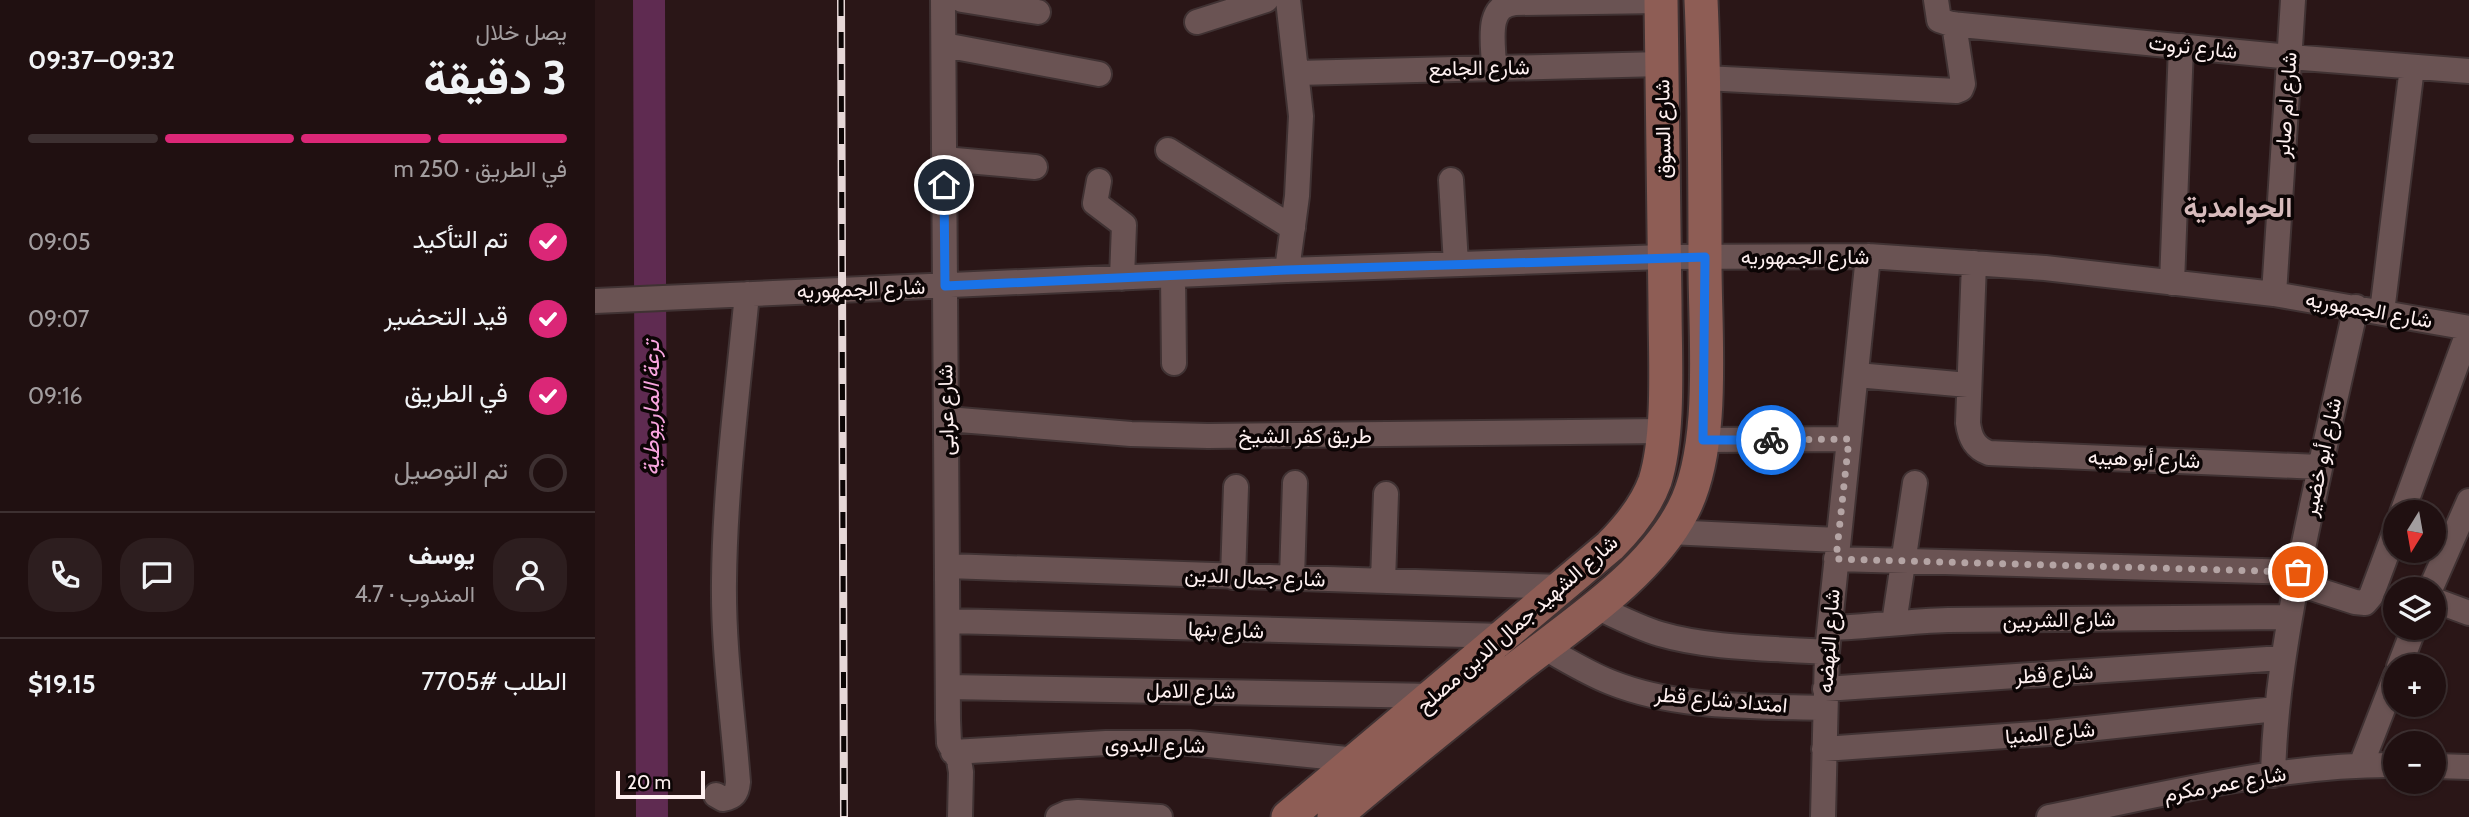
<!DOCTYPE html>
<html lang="ar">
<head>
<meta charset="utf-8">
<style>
  body { margin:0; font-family:Cabin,Vazirmatn,sans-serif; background:#2d1e1f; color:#f1f3f6; direction:rtl; height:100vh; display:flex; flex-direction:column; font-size:26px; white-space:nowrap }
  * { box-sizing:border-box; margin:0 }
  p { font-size:23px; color:#a29d9f }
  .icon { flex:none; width:38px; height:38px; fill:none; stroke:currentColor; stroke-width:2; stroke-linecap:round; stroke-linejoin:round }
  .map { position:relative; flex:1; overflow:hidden; direction:ltr }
  .side { display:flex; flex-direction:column; background:#201011; width:595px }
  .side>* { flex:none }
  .needle { width:46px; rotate:191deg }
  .controls { position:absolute; left:1788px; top:500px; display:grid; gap:14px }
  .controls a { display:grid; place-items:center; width:63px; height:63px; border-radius:50%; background:#201011; box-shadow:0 2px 5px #0004,0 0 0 2px #3d3031; font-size:35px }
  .scale { position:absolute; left:21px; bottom:18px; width:89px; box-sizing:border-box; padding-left:7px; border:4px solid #fef0f0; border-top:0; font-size:19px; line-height:24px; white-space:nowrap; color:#fef0f0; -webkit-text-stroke:5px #0c0505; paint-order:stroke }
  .pin { position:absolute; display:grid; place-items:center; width:60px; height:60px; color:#fff; margin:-30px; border:4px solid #fff; border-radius:50%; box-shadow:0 2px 7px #0007 }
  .courier { position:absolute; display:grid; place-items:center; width:70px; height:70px; margin:-35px; border:5px solid #1a73e8; border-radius:50%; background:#fff; color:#222; box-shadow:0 2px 9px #0007 }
  .summary em { font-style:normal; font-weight:700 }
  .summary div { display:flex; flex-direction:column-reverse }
  .summary { display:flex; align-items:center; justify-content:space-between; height:119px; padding:0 28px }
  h1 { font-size:46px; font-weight:700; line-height:52px }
  .bar { display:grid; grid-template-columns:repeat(4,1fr); gap:10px 7px; align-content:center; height:84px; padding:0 28px }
  .bar i { height:9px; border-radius:5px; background:#3d3031 }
  .bar .on { background:#db2777 }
  .bar p { grid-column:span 4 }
  .line { display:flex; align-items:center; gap:18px; padding:0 28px; border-top:2px solid #3d3031 }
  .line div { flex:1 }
  .round { display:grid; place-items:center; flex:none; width:74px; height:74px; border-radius:28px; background:#2d1e1f }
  ol { padding:0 28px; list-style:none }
  li { display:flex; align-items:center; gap:21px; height:77px }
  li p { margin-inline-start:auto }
  li .icon { padding:7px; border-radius:50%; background:#db2777; color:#fff; stroke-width:4 }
  li:last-child { color:#a29d9f }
  li i { width:38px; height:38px; border:4px solid #3d3031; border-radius:50% }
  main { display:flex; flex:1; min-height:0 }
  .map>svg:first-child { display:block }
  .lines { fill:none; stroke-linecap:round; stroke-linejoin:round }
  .canal { stroke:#5f2b51; stroke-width:32 }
  .street-casing { stroke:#403233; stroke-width:28 }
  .secondary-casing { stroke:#403233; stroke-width:37 }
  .street { stroke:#6a5353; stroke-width:24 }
  .secondary { stroke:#8e5d55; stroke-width:33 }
  .rail-casing { stroke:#e6d7d7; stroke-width:8 }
  .rail { stroke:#0c0505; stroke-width:5; stroke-dasharray:16; stroke-linecap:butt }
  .done { stroke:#b4a4a4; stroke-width:7; stroke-dasharray:0 12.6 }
  .route { stroke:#1a73e8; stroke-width:9 }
  .labels { text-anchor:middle; stroke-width:7; stroke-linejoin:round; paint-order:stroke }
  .street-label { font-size:21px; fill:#fef0f0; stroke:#0c0505 }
  .water-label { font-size:23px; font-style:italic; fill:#f7a4de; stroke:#0c0505 }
  .district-label { font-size:28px; font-weight:bold; fill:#d7bbbc; stroke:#0c0505 }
</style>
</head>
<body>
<main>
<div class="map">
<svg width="1874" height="817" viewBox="0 0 1874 817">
  <rect width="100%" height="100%" fill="#2a1617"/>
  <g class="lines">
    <!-- canal -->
    <path class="canal" d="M54 0 57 817"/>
    <defs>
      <path id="street" d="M348 0 353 720 354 743 364 760 366 772 365 817
        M367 0 443 12
        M1341 0 1344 20 1356 24 1695 57 1874 71
        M602 22 671 0
        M349 45 504 74
        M899 68C899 45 889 6 920 3L1066 1
        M702 73 1067 64
        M1110 78 1361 91 1366 89 1368 84 1359 24
        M573 150 698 228
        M349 159 440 167
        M856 180 861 264
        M504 181 500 203 529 225 527 278
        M1379 263 1373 423C1375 438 1380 448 1394 453L1724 467
        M692 270 702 196 706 116 693 0
        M578 276 579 363
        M1577 283 1586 46
        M1679 294 1698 0
        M0 301 692 270 1069 257 1273 256 1450 268 1679 294 1874 328
        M1787 312 1817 67
        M1262 375 1373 385
        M352 419 536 434 613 436 1068 431
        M1108 440 1254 439
        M1807 513 1874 330
        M1074 532 1243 540
        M1241 559 1704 572
        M353 566 967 587
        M638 577 641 487
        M697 578 700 483
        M788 581 791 494
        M1701 583 1760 602 1770 603 1776 596 1801 529
        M1835 590 1874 501
        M1839 600 1874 613
        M1000 606C1021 616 1042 627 1065 634 1116 649 1178 648 1232 652
        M354 621 909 636
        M1299 623 1320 483
        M1235 628C1274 627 1313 621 1353 620L1695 617
        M948 647C970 659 992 673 1015 682 1082 709 1159 706 1229 708
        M1804 667 1819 628
        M353 687 839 696
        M1230 689 1687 658
        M1229 749 1454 733 1681 709
        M358 752 511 743H594L762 760
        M1766 765 1801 675
        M1839 766 1874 767
        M1678 775C1680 699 1692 631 1706 558 1723 474 1742 391 1761 307
        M121 795 128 799C139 797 142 793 143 782 138 716 128 648 129 581 130 485 143 389 152 294
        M463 817 472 813 483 812 565 817
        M1228 817 1232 652 1273 256
        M1454 817C1568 795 1684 764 1801 765"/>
      <path id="secondary" d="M693 817 1015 546C1034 527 1051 506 1060 481 1075 433 1070 356 1070 305 1069 203 1067 102 1066 0
        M739 817C797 768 856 720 915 673 973 627 1053 577 1088 510 1121 447 1110 337 1110 265 1110 176 1110 88 1106 0"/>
    </defs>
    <!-- street casing -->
    <use href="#street" class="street-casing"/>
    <!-- secondary casing -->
    <use href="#secondary" class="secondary-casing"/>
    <!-- street -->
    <use href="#street" class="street"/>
    <!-- secondary -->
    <use href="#secondary" class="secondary"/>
    <defs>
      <path id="rail" d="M246 0 249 817"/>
    </defs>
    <!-- rail casing -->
    <use href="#rail" class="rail-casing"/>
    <!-- rail -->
    <use href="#rail" class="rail"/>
  </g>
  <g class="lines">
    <!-- done -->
    <path class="done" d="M1176 440 1254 439 1241 559 1703 572"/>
    <!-- route -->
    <path class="route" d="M349 185 350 286 692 270 1110 257 1108 440H1176"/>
  </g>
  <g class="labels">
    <!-- street labels -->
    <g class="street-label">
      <text transform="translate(1598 47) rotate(6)" y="7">شارع ثروت</text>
      <text transform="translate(884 68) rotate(-1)" y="7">شارع الجامع</text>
      <text transform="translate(1691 105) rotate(-86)" y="7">شارع ام صابر</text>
      <text transform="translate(1068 129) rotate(-91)" y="7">شارع السوق</text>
      <text x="1210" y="264">شارع الجمهوريه</text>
      <text transform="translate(266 289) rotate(-2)" y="7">شارع الجمهوريه</text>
      <text transform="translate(1774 310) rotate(10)" y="7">شارع الجمهوريه</text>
      <text transform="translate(351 410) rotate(-91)" y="7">شارع عرابى</text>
      <text x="710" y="443">طريق كفر الشيخ</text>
      <text transform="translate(1727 457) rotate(-78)" y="7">شارع أبو خضير</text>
      <text transform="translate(1549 459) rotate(2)" y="7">شارع أبو هيبه</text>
      <text transform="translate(660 577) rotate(2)" y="7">شارع جمال الدين</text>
      <text transform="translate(1464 620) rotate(-1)" y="7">شارع الشربين</text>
      <text transform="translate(922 624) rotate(-41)" y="7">شارع الشهيد جمال الدين مصلح</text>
      <text transform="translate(631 630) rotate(2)" y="7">شارع بنها</text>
      <text transform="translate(1234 641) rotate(-86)" y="7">شارع النهضه</text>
      <text transform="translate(1459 674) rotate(-4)" y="7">شارع قطر</text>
      <text transform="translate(596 691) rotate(1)" y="7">شارع الامل</text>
      <text transform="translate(1126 700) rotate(5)" y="7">امتداد شارع قطر</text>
      <text transform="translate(1455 733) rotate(-5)" y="7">شارع المنيا</text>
      <text transform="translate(560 745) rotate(1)" y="7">شارع البدوى</text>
      <text transform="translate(1630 784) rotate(-10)" y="7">شارع عمر مكرم</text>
    </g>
    <!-- water labels -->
    <g class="water-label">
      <text transform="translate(56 408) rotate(-90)" y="8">ترعة الماريوطية</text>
    </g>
    <!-- district labels -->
    <g class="district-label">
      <text x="1643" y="217">الحوامدية</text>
    </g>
  </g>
</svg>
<div class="controls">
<a><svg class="needle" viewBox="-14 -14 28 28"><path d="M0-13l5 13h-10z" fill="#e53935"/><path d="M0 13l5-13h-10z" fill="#a29d9f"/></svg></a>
<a><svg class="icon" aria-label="layers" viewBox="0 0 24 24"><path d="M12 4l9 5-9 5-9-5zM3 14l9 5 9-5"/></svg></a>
<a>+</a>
<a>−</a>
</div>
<div class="scale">20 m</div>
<div class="pin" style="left:1703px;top:572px;background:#ea580c"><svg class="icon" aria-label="bag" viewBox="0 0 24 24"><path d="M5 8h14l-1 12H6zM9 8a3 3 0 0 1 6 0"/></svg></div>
<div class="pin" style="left:349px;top:185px;background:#1f2937"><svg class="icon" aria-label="home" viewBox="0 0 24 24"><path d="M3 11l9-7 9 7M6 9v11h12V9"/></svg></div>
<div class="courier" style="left:1176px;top:440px"><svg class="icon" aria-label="bike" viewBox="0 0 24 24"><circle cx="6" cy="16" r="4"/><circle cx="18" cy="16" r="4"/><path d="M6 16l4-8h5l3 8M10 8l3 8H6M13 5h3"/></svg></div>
</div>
<section class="side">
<div class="summary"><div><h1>3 دقيقة</h1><p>يصل خلال</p></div><em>09:32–09:37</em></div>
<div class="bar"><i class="on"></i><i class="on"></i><i class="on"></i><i></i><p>في الطريق · 250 m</p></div>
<ol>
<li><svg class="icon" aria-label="check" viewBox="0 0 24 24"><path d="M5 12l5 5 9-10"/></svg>تم التأكيد<p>09:05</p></li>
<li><svg class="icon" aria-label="check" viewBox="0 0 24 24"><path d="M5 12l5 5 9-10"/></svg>قيد التحضير<p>09:07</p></li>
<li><svg class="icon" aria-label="check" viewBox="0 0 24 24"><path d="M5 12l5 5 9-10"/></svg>في الطريق<p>09:16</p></li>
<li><i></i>تم التوصيل</li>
</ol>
<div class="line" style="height:126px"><a class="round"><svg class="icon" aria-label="person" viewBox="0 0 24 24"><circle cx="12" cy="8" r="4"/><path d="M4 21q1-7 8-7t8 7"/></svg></a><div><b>يوسف</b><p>المندوب · 4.7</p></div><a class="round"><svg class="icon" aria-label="chat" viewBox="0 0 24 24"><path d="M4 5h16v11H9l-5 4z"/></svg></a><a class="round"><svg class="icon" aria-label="phone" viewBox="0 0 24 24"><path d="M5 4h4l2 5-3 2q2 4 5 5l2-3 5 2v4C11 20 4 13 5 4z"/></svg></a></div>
<div class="line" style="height:91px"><div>الطلب #7705</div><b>$19.15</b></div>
</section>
</main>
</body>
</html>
